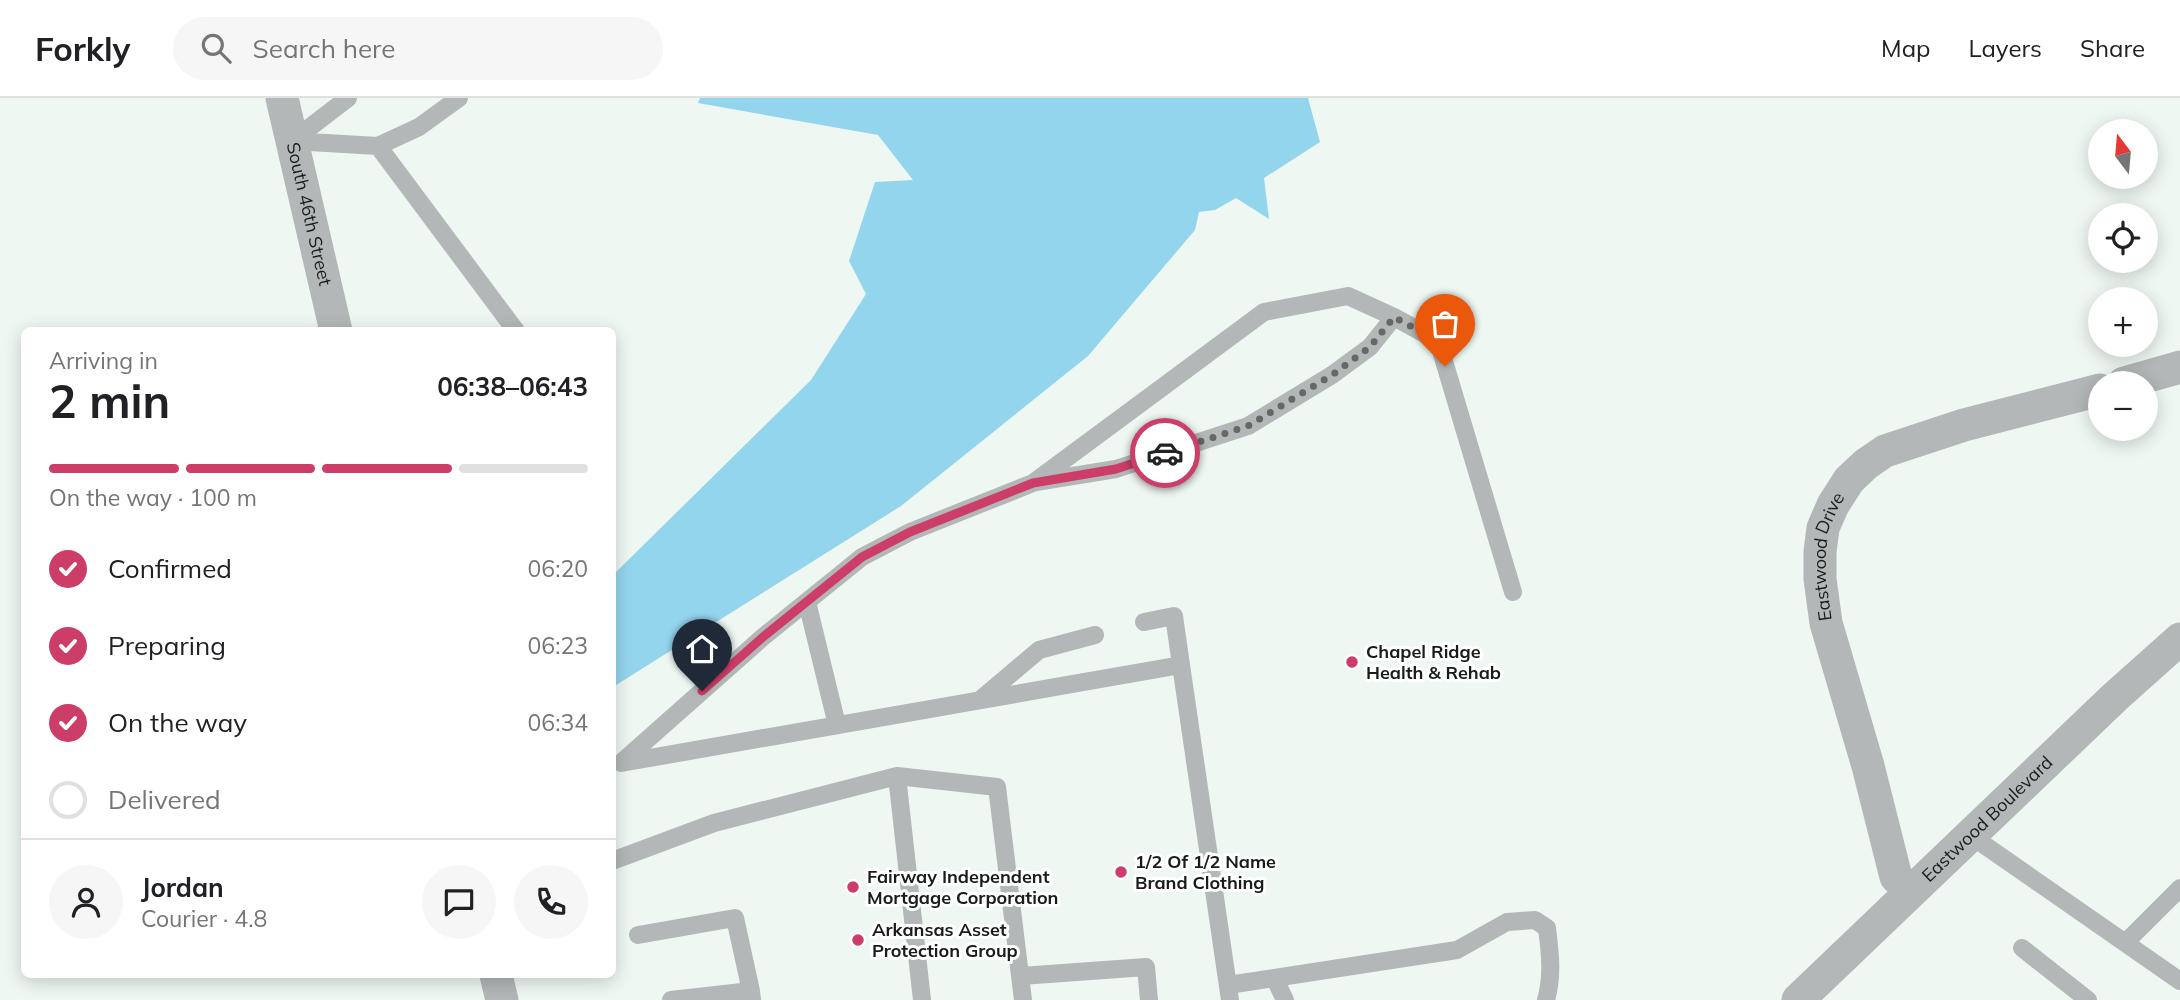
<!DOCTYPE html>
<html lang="en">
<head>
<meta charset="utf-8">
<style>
  body { margin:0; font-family:Mulish,sans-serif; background:#f6f6f6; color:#202124; height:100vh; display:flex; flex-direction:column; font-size:26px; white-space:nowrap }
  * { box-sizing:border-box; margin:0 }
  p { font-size:23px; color:#757577 }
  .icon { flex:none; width:38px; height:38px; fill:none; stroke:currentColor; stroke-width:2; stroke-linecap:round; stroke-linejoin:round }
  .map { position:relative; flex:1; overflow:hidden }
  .details { position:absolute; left:21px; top:229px; width:595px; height:651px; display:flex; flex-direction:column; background:#fff; border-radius:10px; box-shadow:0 4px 18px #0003 }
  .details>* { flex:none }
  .needle { width:46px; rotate:344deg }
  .controls { position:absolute; left:2088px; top:21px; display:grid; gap:14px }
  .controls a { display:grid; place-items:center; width:70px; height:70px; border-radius:50%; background:#fff; box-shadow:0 4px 18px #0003; font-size:35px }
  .pin { position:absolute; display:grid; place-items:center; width:60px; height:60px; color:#fff; margin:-72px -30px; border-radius:50% 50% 50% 0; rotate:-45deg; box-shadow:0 0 7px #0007 }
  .pin .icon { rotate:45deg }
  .courier { position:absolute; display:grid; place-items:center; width:70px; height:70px; margin:-35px; border:5px solid #cc3e67; border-radius:50%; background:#fff; color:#222; box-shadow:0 2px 9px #0007 }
  .summary em { font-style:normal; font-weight:700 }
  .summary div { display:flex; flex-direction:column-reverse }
  .summary { display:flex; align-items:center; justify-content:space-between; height:119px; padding:0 28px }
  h1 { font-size:46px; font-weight:700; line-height:52px }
  .bar { display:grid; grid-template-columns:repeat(4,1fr); gap:10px 7px; align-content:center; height:84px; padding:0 28px }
  .bar i { height:9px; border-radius:5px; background:#e0e0e0 }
  .bar .current { background:#cc3e67 }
  .bar p { grid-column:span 4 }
  .line { display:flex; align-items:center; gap:18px; padding:0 28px; border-top:2px solid #e0e0e0 }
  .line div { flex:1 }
  .round { display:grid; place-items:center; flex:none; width:74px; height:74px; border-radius:37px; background:#f6f6f6 }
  ol { padding:0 28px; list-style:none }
  li { display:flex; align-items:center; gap:21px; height:77px }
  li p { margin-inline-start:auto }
  li .icon { padding:7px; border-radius:50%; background:#cc3e67; color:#fff; stroke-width:4 }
  li:last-child { color:#757577 }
  li i { width:38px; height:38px; border:4px solid #e0e0e0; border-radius:50% }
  header { display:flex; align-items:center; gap:42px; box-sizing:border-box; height:98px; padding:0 35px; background:#fff; border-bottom:2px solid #e0e0e0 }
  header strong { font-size:33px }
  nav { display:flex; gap:38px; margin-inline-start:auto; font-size:24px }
  .search { width:490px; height:63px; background:#f6f6f6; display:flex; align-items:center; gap:18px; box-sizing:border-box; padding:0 24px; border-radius:38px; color:#757577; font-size:26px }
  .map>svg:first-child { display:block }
  .water { fill:#94d5ee }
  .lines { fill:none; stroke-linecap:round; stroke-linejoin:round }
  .service { stroke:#b3b7b7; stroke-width:18 }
  .minor { stroke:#b3b7b7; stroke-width:33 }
  .done { stroke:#646966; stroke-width:7; stroke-dasharray:0 12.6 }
  .route { stroke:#cc3e67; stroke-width:9 }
  .poi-dot { fill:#cc3e67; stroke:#fff; stroke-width:2.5 }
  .labels { text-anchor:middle; stroke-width:6; stroke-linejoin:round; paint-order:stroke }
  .street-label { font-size:18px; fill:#191c1b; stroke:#fff }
  .poi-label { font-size:18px; font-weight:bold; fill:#191c1b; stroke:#fff; text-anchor:start }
</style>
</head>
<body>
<header>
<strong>Forkly</strong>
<div class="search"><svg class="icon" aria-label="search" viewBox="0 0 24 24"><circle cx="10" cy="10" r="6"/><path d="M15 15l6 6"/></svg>Search here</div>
<nav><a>Map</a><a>Layers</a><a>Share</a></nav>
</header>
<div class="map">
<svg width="2180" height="902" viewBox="0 0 2180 902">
  <rect width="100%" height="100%" fill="#eef7f2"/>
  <!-- water -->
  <path class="water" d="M700 0H1308L1320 44 1264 80 1269 121 1236 100 1215 112 1199 114 1195 132 1088 258 901 408 613 589V477L811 282 866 196 849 163 875 84 913 82 878 37 698 5Z"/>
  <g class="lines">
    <!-- service -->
    <path class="service" d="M292 43 378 48 419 29 459 0
      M292 43 348 0
      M378 48 516 233
      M1036 384 1116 371 1248 328 1332 277 1370 249 1394 219
      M807 504 837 627
      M1144 524 1174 518 1181 567
      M981 601 1039 552 1095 537
      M622 664 763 539 862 459 910 434 1033 385 1264 214 1348 198 1394 219 1438 243 1513 494
      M621 665 1181 567 1230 902
      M897 678 922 902
      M1970 737 2180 883
      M612 763 714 725 897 678 997 689 1023 902
      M638 837 735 820 751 893
      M2125 845 2180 790
      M2022 850 2088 902
      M1021 878 1146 869 1149 902
      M1275 881 1285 902
      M1228 887 1457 852 1507 824 1535 822 1547 830C1550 854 1553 878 1546 902
      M671 902 751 893 752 902"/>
    <!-- minor -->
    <g class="minor">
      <path id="s1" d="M282 0 336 233"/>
      <path d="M2124 285 2180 269"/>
      <path id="s2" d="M1911 793 1896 779 1868 668 1826 525 1820 481V454L1823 430 1833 407 1849 382 1866 366 1885 353 1964 327 2100 292"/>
      <path d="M496 877 502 902"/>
      <path id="s3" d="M1798 902 2115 599 2180 541"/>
    </g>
  </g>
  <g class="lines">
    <!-- done -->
    <path class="done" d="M1165 355 1248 328 1332 277 1370 249 1394 219 1438 243 1445 268"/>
    <!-- route -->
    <path class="route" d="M702 593 763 539 862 459 910 434 1033 385 1116 371 1165 355"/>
  </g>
  <!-- markers -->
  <g class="poi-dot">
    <circle cx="1352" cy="564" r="7"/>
    <circle cx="1121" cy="774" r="7"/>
    <circle cx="853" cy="789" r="7"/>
    <circle cx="858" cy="842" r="7"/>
  </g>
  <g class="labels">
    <!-- street labels -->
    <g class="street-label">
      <text dy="6" stroke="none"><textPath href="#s1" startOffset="119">South 46th Street</textPath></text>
      <text dy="6" stroke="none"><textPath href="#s2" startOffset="352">Eastwood Drive</textPath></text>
      <text dy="6" stroke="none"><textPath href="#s3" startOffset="262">Eastwood Boulevard</textPath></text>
    </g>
    <!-- poi labels -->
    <g class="poi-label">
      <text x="1366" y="560">Chapel Ridge<tspan x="1366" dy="21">Health &amp; Rehab</tspan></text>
      <text x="1135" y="770">1/2 Of 1/2 Name<tspan x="1135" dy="21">Brand Clothing</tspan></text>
      <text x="867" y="785">Fairway Independent<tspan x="867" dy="21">Mortgage Corporation</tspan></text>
      <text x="872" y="838">Arkansas Asset<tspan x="872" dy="21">Protection Group</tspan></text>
    </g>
  </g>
</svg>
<div class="controls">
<a><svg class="needle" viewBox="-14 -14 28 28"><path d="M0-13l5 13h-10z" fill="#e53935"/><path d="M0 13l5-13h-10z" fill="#757577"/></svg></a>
<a><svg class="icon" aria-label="locate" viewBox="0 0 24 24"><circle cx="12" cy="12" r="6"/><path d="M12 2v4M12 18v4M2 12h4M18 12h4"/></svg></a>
<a>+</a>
<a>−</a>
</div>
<div class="pin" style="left:1445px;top:268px;background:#ea580c"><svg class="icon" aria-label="bag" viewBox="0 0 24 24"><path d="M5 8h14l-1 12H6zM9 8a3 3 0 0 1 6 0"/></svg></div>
<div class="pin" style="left:702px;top:593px;background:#1f2937"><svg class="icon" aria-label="home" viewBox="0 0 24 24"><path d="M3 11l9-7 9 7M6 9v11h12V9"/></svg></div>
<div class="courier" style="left:1165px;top:355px"><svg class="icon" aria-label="car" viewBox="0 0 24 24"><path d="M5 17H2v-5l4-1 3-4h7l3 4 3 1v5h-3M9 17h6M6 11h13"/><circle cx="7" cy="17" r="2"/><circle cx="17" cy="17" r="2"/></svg></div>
<section class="details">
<div class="summary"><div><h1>2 min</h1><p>Arriving in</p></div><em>06:38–06:43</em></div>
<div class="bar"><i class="current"></i><i class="current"></i><i class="current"></i><i></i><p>On the way · 100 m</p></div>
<ol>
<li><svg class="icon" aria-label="check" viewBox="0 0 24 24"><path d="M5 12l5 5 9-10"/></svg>Confirmed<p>06:20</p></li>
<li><svg class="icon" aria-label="check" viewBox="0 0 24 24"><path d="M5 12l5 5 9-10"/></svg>Preparing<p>06:23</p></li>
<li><svg class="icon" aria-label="check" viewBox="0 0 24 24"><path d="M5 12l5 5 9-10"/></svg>On the way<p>06:34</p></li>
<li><i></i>Delivered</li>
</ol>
<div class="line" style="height:126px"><a class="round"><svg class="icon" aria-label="person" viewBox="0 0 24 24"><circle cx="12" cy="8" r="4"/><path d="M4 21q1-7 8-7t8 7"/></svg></a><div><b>Jordan</b><p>Courier · 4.8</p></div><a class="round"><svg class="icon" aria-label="chat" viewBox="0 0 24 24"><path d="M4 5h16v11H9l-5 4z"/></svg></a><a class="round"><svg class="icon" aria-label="phone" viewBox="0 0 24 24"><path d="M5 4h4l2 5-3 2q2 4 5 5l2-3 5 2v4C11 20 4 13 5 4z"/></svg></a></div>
</section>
</div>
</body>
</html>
